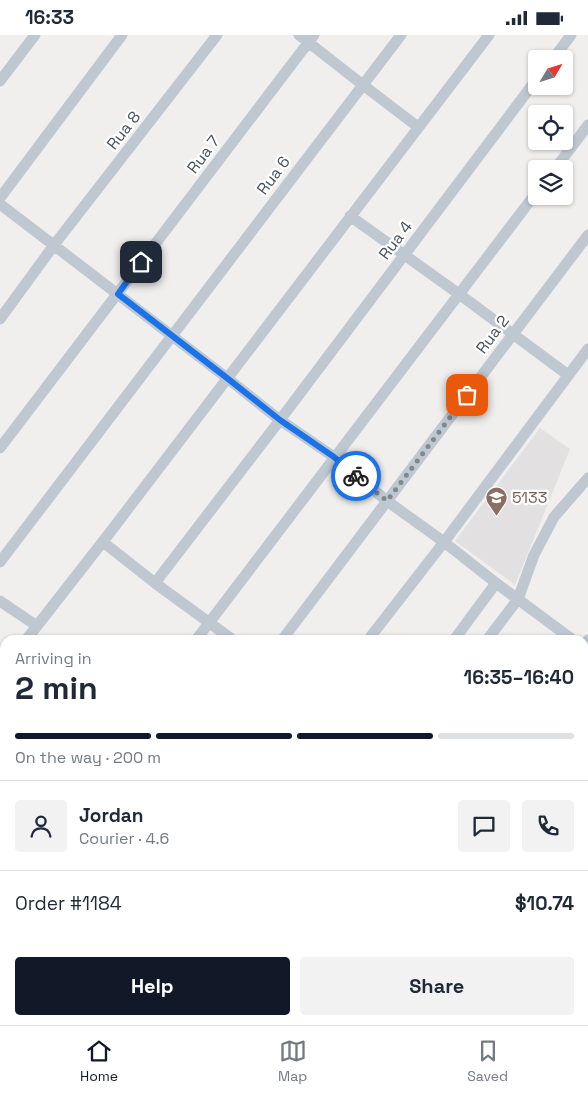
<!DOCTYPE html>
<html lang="en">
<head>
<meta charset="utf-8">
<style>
  body { margin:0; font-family:"Space Grotesk",sans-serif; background:#f2f2f3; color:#1f2937; height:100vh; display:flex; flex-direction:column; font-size:19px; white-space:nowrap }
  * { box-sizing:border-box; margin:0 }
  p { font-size:16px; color:#747a83 }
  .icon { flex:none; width:28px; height:28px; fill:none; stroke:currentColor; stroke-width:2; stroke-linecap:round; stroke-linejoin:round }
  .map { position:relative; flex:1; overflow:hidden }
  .details { position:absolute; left:0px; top:600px; width:589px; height:390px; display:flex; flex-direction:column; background:#fff; border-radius:15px 15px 0 0; box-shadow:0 1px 4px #0004 }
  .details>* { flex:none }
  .needle { width:32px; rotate:52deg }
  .fabs { position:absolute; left:528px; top:15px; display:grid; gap:10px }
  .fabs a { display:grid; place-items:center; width:45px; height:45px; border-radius:5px; background:#fff; box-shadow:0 1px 4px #0004; font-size:25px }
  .pin { position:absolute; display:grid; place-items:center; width:42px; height:42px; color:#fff; margin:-21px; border-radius:10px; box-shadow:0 2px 8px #0006 }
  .courier { position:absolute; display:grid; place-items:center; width:50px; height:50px; margin:-25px; border:4px solid #1a73e8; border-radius:50%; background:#fff; color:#222; box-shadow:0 1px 6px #0007 }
  .headline em { font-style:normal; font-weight:700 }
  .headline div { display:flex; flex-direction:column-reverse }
  .headline { display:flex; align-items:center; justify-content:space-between; height:85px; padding:0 15px }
  h1 { font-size:32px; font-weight:700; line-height:38px }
  .bar { display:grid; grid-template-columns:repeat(4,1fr); gap:8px 5px; align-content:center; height:60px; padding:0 15px }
  .bar i { height:6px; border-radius:4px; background:#e0e1e3 }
  .bar .selected { background:#111827 }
  .bar p { grid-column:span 4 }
  .line { display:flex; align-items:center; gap:12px; padding:0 15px; border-top:1px solid #e0e1e3 }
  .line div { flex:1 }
  .round { display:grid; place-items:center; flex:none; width:52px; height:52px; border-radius:5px; background:#f2f2f3 }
  .cta { display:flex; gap:10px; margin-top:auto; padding:10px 15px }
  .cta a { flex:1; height:58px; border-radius:5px; background:#111827; color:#fff; font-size:20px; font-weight:700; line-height:58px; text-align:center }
  .cta a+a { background:#f2f2f3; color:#1f2937 }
  .status { display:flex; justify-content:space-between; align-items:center; height:35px; padding:0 25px; background:#fff; direction:ltr }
  .status svg { height:14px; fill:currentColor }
  .menu { display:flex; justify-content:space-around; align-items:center; height:70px; border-top:1px solid #e0e1e3; background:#fff; font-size:14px; color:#747a83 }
  .menu a { display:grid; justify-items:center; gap:2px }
  .menu .selected { color:#111827 }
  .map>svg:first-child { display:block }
  .education { fill:#e2e0e0 }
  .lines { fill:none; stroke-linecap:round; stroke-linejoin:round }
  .minor { stroke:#bfc8d1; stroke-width:11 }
  .done { stroke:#82888f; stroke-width:5; stroke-dasharray:0 9 }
  .route { stroke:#1a73e8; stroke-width:6 }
  .labels { text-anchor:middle; stroke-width:4.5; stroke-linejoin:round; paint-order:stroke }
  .street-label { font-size:16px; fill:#46515c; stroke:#fff }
  .education-label { font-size:16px; fill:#785e54; stroke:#fff; text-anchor:start }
</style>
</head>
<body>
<div class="status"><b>16:33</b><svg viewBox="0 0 49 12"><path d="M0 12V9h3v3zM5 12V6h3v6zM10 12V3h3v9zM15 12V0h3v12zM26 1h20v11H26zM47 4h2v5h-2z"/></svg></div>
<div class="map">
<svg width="588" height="990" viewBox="0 0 588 990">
  <rect width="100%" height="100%" fill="#f1efee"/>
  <!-- education -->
  <path class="education" d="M540 393 570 414 515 550 455 506Z"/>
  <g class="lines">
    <!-- minor -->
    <path class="minor" d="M299 0 363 50 418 92
      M553 24 571 0
      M0 46 35 0
      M555 134 588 90
      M0 163 122 0
      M0 169 227 343 280 385 334 422 387 466 444 507 496 548 573 605
      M350 181 459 259 568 340
      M0 284 54 210 217 0
      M0 413 314 0
      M103 507 155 548 233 605
      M0 527 401 0
      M155 548 280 385 536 45
      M0 566 37 591
      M26 605 108 500 489 0
      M196 605 536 158
      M282 605 588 200
      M368 605 444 507 588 314
      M454 605 496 548
      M487 605 518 564 534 520 554 482 588 443
      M584 611 588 605
      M0 640 5 633
      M584 711 588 706
      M0 755 5 748
      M0 821 5 825
      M584 825 588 819
      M0 863 5 856
      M584 871 588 874
      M216 985 223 990
      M548 985 555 990
      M164 990 167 985
      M196 990 200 985
      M288 990 292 985
      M370 990 374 985
      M458 990 461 985"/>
  </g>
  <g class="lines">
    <!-- done -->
    <path class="done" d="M356 441 387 466 467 360"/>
    <!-- route -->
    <path class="route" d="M141 227 118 259 227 343 280 385 334 422 356 441"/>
  </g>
  <!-- icons -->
  <defs>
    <symbol id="school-pin" viewBox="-11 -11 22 30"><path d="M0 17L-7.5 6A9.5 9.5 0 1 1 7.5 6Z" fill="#8d6e63" stroke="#fff"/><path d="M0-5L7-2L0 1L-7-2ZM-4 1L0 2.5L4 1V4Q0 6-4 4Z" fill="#fff"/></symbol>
  </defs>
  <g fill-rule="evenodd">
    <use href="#school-pin" x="484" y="450" width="25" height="34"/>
  </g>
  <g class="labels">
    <!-- street labels -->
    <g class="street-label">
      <text transform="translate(123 95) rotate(-52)" y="6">Rua 8</text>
      <text transform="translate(203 119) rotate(-53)" y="6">Rua 7</text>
      <text transform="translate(273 140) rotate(-53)" y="6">Rua 6</text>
      <text transform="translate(395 205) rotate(-53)" y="6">Rua 4</text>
      <text transform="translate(492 299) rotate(-53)" y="6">Rua 2</text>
    </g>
    <!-- education labels -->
    <g class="education-label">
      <text x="512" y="468">5133</text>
    </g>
  </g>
</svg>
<div class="fabs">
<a><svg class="needle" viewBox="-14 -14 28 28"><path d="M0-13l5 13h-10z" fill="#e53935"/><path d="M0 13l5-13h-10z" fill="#747a83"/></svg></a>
<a><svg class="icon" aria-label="locate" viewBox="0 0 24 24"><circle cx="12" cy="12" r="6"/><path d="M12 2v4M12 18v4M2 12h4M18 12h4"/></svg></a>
<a><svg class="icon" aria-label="layers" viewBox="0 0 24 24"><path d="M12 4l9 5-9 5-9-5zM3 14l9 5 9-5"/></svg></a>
</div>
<div class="pin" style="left:467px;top:360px;background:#ea580c"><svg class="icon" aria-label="bag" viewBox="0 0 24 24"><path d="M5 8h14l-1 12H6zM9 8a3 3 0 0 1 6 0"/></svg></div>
<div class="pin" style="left:141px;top:227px;background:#1f2937"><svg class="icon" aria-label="home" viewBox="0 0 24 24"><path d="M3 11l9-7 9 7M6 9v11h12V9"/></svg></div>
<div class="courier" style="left:356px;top:441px"><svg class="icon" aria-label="bike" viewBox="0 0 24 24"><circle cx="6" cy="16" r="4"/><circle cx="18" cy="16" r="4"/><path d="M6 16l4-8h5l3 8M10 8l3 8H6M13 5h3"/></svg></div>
<section class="details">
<div class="headline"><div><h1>2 min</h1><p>Arriving in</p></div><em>16:35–16:40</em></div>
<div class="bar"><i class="selected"></i><i class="selected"></i><i class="selected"></i><i></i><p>On the way · 200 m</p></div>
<div class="line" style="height:90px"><a class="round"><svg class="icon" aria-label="person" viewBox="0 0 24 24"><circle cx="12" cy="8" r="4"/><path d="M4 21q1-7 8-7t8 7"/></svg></a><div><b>Jordan</b><p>Courier · 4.6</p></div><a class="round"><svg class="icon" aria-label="chat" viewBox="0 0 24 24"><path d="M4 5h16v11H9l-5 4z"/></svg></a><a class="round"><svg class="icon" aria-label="phone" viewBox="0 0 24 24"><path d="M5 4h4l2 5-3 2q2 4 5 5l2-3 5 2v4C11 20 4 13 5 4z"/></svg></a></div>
<div class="line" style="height:65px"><div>Order #1184</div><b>$10.74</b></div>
<div class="cta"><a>Help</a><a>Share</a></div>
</section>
</div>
<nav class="menu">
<a class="selected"><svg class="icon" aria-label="home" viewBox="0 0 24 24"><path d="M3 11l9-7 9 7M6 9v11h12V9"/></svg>Home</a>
<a><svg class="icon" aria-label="map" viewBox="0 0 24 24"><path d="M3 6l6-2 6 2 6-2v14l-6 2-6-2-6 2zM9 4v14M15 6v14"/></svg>Map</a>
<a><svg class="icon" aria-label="saved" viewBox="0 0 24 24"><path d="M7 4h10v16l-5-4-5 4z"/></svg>Saved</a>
</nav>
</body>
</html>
